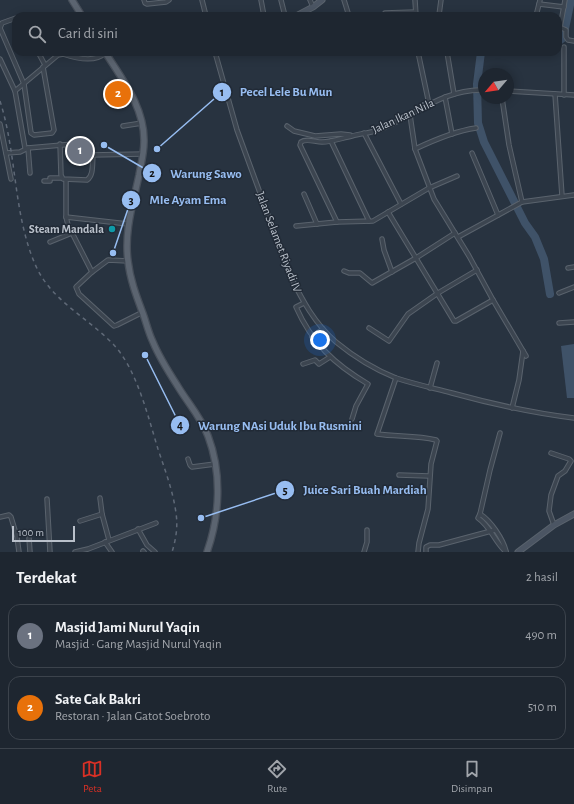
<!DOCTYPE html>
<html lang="id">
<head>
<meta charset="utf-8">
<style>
  :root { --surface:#1e2630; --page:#2b323c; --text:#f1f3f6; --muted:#a1a5ab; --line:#3c434c; --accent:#d93025 }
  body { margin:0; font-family:"Alegreya Sans",sans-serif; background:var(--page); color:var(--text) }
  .compass { position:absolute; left:478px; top:68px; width:36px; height:36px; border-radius:50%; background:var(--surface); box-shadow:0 2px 10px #0003; rotate:241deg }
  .scale { position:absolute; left:12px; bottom:10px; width:63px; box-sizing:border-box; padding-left:4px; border:2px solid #b9c0ca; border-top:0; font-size:11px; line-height:14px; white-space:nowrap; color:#b9c0ca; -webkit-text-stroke:3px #212a36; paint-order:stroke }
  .you { position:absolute; left:320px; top:340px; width:14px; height:14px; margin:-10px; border:3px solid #fff; border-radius:50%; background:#1a73e8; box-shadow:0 0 0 6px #1a73e833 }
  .badge { display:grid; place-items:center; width:26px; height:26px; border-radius:50%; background:var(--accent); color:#fff; font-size:13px; font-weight:700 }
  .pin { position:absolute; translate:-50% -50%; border:2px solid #fff; box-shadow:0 1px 4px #0006 }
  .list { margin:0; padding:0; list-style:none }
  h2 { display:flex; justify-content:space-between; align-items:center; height:52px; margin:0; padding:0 16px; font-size:17px }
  h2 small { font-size:13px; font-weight:400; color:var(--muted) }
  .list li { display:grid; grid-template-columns:26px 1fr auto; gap:12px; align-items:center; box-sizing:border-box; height:64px; margin:0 8px 8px; padding:0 8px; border:1px solid var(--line); border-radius:12px }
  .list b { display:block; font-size:15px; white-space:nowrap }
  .list p { margin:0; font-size:13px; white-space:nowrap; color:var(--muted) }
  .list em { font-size:13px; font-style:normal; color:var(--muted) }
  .icon { flex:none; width:22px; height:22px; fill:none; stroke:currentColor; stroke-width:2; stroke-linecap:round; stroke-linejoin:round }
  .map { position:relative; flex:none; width:574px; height:552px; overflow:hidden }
  .search { position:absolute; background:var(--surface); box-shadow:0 2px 10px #0003; left:12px; right:12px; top:12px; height:44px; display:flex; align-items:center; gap:10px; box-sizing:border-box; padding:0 14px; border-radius:12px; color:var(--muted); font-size:15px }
  .sheet { height:196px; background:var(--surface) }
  nav { display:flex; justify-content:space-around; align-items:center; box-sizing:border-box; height:56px; border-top:1px solid var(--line); background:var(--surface); font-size:11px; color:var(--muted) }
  nav a { display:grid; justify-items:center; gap:2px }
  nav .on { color:var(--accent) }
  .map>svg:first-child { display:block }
  .water { fill:#3f5268 }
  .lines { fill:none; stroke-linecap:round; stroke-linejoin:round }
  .river { stroke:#3f5268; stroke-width:8 }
  .minor-casing { stroke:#5a636d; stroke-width:5.5 }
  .secondary-casing { stroke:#5a636d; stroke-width:7 }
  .primary-casing { stroke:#464e59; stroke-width:8 }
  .minor { stroke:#3c4550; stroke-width:3.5 }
  .secondary { stroke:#4b5563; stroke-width:5 }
  .primary { stroke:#5b6470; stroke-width:5.5 }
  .rail { stroke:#5f6977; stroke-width:1.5; stroke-dasharray:4 4; stroke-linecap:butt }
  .culture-dot { fill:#0f9aa8; stroke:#212a36; stroke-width:1.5 }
  .labels { text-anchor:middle; stroke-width:3; stroke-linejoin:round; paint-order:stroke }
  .street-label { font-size:12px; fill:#b9c0ca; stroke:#212a36 }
  .poi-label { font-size:12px; font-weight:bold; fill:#b9c0ca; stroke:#212a36; text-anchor:end }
  .leader { fill:none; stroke:#97bdf1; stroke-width:1.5 }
  .callout-dot { fill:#97bdf1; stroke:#212a36; stroke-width:1.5 }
  .mark-label { font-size:12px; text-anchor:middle; font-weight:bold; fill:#111 }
  .callout-label { font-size:13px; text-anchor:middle; font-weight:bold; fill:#97bdf1; stroke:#212a36; stroke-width:3; stroke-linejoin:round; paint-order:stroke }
</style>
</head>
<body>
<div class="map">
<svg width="574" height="552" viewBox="0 0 574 552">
  <rect width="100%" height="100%" fill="#283340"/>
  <!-- water -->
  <path class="water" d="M574 344V398H567L561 346Z"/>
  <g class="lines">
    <!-- river -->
    <g class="river">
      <path d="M558 42 563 38 571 0"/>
      <path d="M481 52 477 84 478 123 484 142 525 223 535 237 544 259 550 294"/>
    </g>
    <defs>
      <g id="minor">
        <path d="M144 0 145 3 147 4 166 2 169 0"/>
        <path d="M202 0 206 16"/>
        <path d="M261 0 264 16"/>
        <path d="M281 0 285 16"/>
        <path d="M310 0 313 7"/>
        <path d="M344 0 349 16"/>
        <path d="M415 0 416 16"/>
        <path d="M539 4 564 7"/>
        <path d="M385 13 415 12"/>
        <path d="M439 15 441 0"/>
        <path d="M536 16 540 0"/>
        <path d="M16 18 2 23 0 28 24 84 31 133 34 135 52 133 54 130 43 67"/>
        <path d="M559 27 566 30V37L568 40 574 41"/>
        <path d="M560 28 565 0"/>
        <path d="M38 52 45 65"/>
        <path d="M215 52 237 130 290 275C302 300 315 324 336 342 353 356 376 370 396 378 414 384 433 388 452 393 492 404 533 413 574 418"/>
        <path d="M418 52 429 104"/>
        <path d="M447 52 454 94"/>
        <path d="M0 59 15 91 25 148"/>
        <path d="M15 91 58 55 63 54C75 58 95 63 105 53"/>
        <path d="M508 91 574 95"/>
        <path d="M555 94 562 196"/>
        <path d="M564 95V47"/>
        <path d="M445 97 452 134"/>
        <path d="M502 98 509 145 522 202"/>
        <path d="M410 115 415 149 434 199 469 256 493 300 526 356"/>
        <path d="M0 124 11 179"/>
        <path d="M123 126 142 123"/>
        <path d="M287 126 294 131 315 136 341 134 350 135"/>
        <path d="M364 133 401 204"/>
        <path d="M331 141 369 221"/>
        <path d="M60 144 61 175 63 179 87 180C94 175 92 164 93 155"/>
        <path d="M28 148 30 173"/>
        <path d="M415 149C434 140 455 131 476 128"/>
        <path d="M6 153 20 152 28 148 85 143 88 144 89 153 91 155 143 154"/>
        <path d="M472 153 498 215"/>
        <path d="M66 180V217L68 225 92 272"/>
        <path d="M44 181H50V178H61"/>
        <path d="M304 194 317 224"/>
        <path d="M388 212 454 321H456L493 300"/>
        <path d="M66 217 128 224"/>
        <path d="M337 222 300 145 301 142C306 138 315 142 322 142 332 142 342 138 352 136 359 134 368 133 376 131 412 118 443 88 484 90"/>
        <path d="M296 226 337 222 373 221 429 188 457 176"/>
        <path d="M458 237 522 202 574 195"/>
        <path d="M382 239 384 250 392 272"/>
        <path d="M50 242 72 233"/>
        <path d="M128 261 108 260 92 272 76 287 79 294 114 326 117 325 143 312"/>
        <path d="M568 268 574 267"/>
        <path d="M344 271 349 273H360L372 283 416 258 455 233"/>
        <path d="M559 293 574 287"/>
        <path d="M304 303 296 307C312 343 334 364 368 384L356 406 352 419"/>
        <path d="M559 323 574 322"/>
        <path d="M369 328 389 341 408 314 438 293 477 270"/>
        <path d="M312 337 323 329"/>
        <path d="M303 364 315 360 319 364 330 357"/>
        <path d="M396 378 377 434C397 437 416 435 436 440L437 441 431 464 428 509 419 543 418 552"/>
        <path d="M430 388 437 363"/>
        <path d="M512 408 519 380 523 351"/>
        <path d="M500 433 490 470 480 514 478 518C491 527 494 541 506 552"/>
        <path d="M551 453 569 459 571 461 565 471 558 476 551 495 549 511 554 525"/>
        <path d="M188 459 190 465 192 467 215 464"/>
        <path d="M399 475 429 476"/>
        <path d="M100 498 102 514"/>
        <path d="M47 499 50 552"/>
        <path d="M480 514C491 521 503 539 506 551"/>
        <path d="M0 517 9 515 11 517 17 537 19 552"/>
        <path d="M80 521 102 514 109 540"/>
        <path d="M138 529 147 545 155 552"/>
        <path d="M29 538 30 552"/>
        <path d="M105 542 112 552"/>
        <path d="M143 551 144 552"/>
        <path d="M75 552 88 549 156 523"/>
        <path d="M364 552 367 542V530"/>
        <path d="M426 552V547L430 545H439L495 530"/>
      </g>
      <g id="secondary">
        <path d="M296 16 313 7 322 0"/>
        <path d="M518 552 554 525 574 514"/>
      </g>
      <g id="primary">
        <path d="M72 0 82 16"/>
        <path d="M105 52C122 79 145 108 144 142 144 153 141 164 139 175 133 204 124 232 128 261 130 279 136 295 142 311 146 321 148 332 153 342 159 357 168 371 177 385 187 402 201 417 208 436 222 473 220 515 207 552"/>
      </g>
    </defs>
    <!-- minor casing -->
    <use href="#minor" class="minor-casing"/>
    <!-- secondary casing -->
    <use href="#secondary" class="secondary-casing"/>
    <!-- primary casing -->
    <use href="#primary" class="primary-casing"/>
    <!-- minor -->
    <use href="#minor" class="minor"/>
    <!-- secondary -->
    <use href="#secondary" class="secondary"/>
    <!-- primary -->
    <use href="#primary" class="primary"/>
    <!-- rail -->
    <path class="rail" d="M0 101C17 154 13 213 35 264 50 300 87 317 113 344 137 369 148 417 158 449 165 470 173 491 176 513 178 527 176 539 172 552"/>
  </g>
  <!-- markers -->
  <circle class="culture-dot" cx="112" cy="229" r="4"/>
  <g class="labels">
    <!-- street labels -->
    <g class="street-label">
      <text transform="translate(403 116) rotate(-25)" y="4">Jalan Ikan Nila</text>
      <text transform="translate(279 242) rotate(69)" y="4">Jalan Selamet Riyadi IV</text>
    </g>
    <!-- poi labels -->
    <g class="poi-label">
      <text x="104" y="233">Steam Mandala</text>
    </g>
  </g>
  <!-- callouts -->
  <path class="leader" d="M157 149L222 92M104 145L152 173M113 253L131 200M145 355L180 425M201 518L285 490"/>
  <g class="callout-dot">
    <circle cx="157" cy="149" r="4"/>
    <circle cx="104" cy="145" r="4"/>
    <circle cx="113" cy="253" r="4"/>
    <circle cx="145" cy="355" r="4"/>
    <circle cx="201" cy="518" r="4"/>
    <circle cx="222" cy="92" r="10"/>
    <circle cx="152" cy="173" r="10"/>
    <circle cx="131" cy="200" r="10"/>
    <circle cx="180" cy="425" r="10"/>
    <circle cx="285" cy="490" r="10"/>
  </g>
  <g class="mark-label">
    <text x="222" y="96">1</text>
    <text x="152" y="177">2</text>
    <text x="131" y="204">3</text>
    <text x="180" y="429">4</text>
    <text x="285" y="494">5</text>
  </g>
  <g class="callout-label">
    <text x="286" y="96">Pecel Lele Bu Mun</text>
    <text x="206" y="178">Warung Sawo</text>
    <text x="188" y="204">MIe Ayam Ema</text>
    <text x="280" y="430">Warung NAsi Uduk Ibu Rusmini</text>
    <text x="365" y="494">Juice Sari Buah Mardiah</text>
  </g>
</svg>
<svg class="compass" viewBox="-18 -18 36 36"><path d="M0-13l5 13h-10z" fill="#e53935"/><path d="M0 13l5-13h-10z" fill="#a1a5ab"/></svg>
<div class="scale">100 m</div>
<div class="you"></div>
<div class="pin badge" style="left:80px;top:151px;background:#6b7280">1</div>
<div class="pin badge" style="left:118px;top:94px;background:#e8710a">2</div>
<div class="search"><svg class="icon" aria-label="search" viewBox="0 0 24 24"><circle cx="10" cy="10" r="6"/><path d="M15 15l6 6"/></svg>Cari di sini</div>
</div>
<section class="sheet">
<h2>Terdekat<small>2 hasil</small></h2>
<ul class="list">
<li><span class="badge" style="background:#6b7280">1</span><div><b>Masjid Jami Nurul Yaqin</b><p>Masjid · Gang Masjid Nurul Yaqin</p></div><em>490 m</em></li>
<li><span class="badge" style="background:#e8710a">2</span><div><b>Sate Cak Bakri</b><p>Restoran · Jalan Gatot Soebroto</p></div><em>510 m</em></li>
</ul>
</section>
<nav>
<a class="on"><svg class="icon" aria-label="map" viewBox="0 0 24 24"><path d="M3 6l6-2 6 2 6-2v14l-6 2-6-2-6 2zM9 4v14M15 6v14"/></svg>Peta</a>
<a><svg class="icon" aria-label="directions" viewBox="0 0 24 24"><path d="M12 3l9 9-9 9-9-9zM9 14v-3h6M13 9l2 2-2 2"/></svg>Rute</a>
<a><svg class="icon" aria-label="saved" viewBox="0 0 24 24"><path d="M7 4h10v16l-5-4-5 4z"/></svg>Disimpan</a>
</nav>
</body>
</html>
